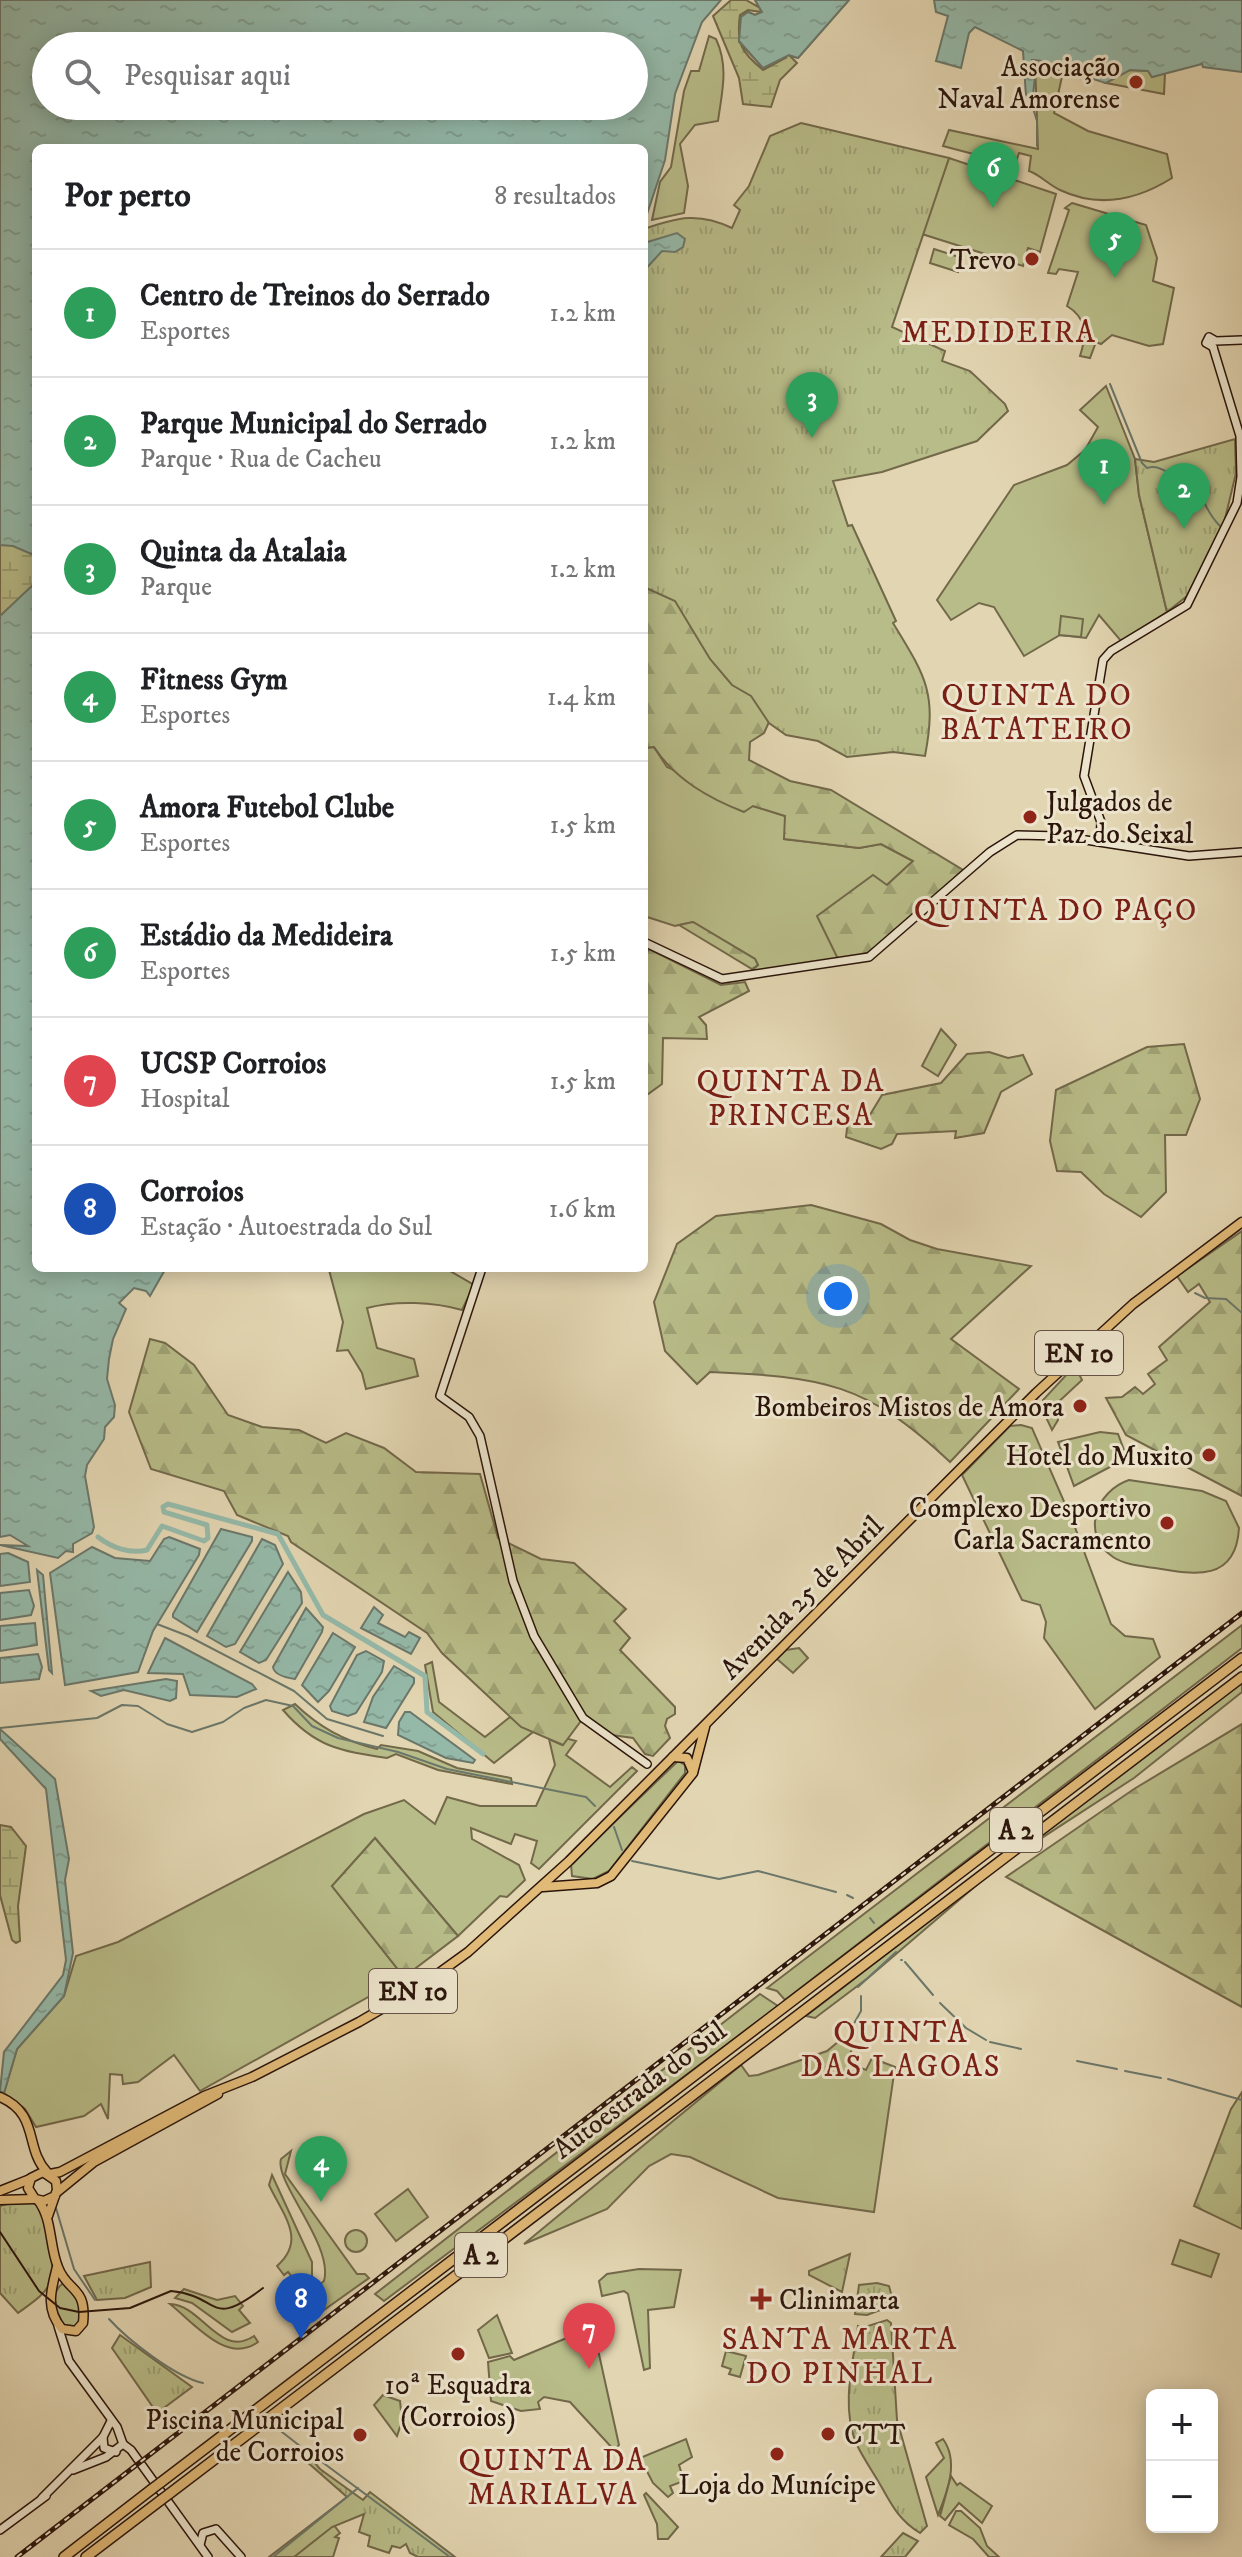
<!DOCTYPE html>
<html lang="pt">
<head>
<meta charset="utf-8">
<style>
  :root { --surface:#fff; --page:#f6f6f6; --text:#202124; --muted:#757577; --line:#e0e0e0; --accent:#8f2418 }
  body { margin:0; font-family:"IM FELL DW Pica",serif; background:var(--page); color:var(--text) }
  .controls { position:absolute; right:24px; bottom:24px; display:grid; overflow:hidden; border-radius:12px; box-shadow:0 4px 20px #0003 }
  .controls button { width:72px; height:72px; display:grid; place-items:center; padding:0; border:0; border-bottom:2px solid var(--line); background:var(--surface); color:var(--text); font:40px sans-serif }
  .you { position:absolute; left:838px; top:1296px; width:28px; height:28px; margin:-20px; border:6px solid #fff; border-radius:50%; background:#1a73e8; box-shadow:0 0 0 12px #1a73e833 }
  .badge { display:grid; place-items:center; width:52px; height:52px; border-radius:50%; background:var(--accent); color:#fff; font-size:26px; font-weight:700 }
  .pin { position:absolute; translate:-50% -66px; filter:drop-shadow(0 2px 4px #0008) }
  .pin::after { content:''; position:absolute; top:42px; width:28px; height:24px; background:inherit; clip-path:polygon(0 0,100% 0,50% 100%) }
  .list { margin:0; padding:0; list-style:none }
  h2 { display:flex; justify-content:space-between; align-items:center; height:104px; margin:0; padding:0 32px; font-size:34px }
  h2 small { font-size:26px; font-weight:400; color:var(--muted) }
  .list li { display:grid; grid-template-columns:52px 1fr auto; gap:24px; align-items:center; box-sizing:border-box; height:128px; padding:0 32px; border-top:2px solid var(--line) }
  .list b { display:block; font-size:30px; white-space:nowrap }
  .list p { margin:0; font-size:26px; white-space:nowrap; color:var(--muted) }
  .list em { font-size:26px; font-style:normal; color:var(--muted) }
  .icon { flex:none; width:44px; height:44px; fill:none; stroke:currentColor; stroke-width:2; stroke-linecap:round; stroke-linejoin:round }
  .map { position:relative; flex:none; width:1242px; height:2557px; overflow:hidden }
  .search { position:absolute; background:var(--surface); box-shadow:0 4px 20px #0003; left:32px; top:32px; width:616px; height:88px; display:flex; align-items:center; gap:20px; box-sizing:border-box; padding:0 28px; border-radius:44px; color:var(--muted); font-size:30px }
  .panel { position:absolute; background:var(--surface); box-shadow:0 4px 20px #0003; left:32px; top:144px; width:616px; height:1128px; border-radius:12px }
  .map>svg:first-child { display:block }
  .green { fill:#b8bc88; stroke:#72684a; stroke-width:2 }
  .forest { fill:url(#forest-firs); stroke:#72684a; stroke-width:2 }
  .wetland { fill:url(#wetland-marsh); stroke:#72684a; stroke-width:2 }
  .park { fill:url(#park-tufts); stroke:#72684a; stroke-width:2 }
  .water { fill:url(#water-ripples); stroke:#6b776a; stroke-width:2; fill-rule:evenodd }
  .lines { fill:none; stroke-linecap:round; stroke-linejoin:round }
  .stream { stroke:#6b776a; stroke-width:2 }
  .canal { stroke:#95b9a9; stroke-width:5 }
  .secondary-casing { stroke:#2b150b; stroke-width:10 }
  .primary-casing { stroke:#2b150b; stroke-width:11 }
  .highway-casing { stroke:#2b150b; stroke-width:12 }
  .secondary { stroke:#ece4cc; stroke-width:7 }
  .primary { stroke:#e1ba78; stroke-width:8 }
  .highway { stroke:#e1ba78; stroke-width:9 }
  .tram { stroke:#2b150b; stroke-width:2 }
  .rail-casing { stroke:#2b150b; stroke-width:5 }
  .rail { stroke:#ece4cc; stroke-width:2; stroke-dasharray:6; stroke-linecap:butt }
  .highway-bridge-casing { stroke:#2b150b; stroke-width:12; stroke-linecap:butt }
  .highway-bridge { stroke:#e1ba78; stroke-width:9 }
  .poi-dot { fill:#8f2418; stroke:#ece4cc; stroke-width:3 }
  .labels { text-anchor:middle; stroke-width:6; stroke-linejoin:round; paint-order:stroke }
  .shield { fill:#ece4cc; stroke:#655345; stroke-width:2 }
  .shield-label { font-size:26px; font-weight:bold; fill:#2b150b }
  .poi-label { font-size:28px; fill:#2b150b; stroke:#ece4cc; text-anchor:end }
  .street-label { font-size:28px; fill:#2b150b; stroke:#ece4cc }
  .neighbourhood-label { font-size:30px; letter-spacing:2px; fill:#7a1f14; stroke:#ece4cc }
</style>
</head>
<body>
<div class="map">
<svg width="1242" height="2557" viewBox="0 0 1242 2557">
  <defs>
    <pattern id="forest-firs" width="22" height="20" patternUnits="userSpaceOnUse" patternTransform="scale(2)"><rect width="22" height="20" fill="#b8bc88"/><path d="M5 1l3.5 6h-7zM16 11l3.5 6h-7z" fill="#9ea174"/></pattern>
    <pattern id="wetland-marsh" width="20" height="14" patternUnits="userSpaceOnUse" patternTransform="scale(2)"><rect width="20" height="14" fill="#b8bc88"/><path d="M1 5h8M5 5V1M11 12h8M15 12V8" fill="none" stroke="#9ea174"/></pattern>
    <pattern id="park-tufts" width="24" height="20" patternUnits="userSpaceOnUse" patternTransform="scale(2)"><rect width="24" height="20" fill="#b8bc88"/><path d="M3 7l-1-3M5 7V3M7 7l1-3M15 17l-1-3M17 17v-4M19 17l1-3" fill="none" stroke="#9ea174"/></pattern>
    <pattern id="water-ripples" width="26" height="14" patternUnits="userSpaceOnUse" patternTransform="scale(2)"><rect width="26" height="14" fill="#95b9a9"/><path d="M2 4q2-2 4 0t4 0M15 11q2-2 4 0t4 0" fill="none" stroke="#819e90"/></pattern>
  </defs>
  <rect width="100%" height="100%" fill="#e2d5b1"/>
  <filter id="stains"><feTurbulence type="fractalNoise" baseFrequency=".0025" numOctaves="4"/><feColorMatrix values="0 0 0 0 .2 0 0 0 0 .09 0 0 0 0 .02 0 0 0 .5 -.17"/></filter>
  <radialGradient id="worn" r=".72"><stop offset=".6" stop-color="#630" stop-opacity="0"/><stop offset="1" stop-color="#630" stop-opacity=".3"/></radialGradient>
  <!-- green -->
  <g class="green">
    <path d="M709 36 716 39C729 67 722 92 718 121L695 125 680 144 688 186 684 213 652 220 660 182 671 167 684 91 691 71H699Z"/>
    <path d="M1035 62 1063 72 1054 113 1088 131 1167 154 1172 178C1137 200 1098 208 1060 190 1049 185 1039 174 1029 171L1031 156 1019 153 1015 165 943 146 949 130 1038 149Z"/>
    <path d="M1129 70 1148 71 1152 77 1165 73 1164 94 1106 83Z"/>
    <path d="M949 158 1056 194 1040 252 1028 248 1023 266 922 234Z"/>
    <path d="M1072 203 1146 225 1157 258 1153 281 1174 288 1163 344 1149 346 1112 335 1101 344 1096 342 1090 358 1080 356C1087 335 1087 318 1067 306L1078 272 1059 269 1056 274 1048 273 1069 210 1065 208Z"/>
    <path d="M934 249 962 258 958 272 930 263Z"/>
    <path d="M1106 386 1135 459 1139 495 1167 612 1121 641 1099 615 1086 638 1060 635 1024 656 994 607 979 603 951 620 937 600 1014 485 1067 465 1085 450 1098 427 1080 410Z"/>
    <path d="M654 747 667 767 753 806 785 816V839L859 848 881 844 913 861 887 885 839 961 749 973 758 965 755 959 693 922 675 926 644 916V748Z"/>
    <path d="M941 1029 956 1045 938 1076 922 1066Z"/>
    <path d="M324 1268H445L474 1285 462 1310C434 1302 396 1300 367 1308L377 1348 414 1359 418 1376 366 1389 362 1373 348 1350 337 1351 343 1322 329 1270Z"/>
    <path d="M1069 1372H1078L1082 1380 1054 1406 1058 1420 1052 1430 1044 1413 1043 1400Z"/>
    <path d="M1021 1425 1032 1428 1073 1522 1111 1624 1125 1636 1153 1639 1160 1657 1095 1709 1044 1638 1046 1622 1040 1605 1022 1600 962 1475 1010 1426Z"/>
    <path d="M1100 1432 1118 1434 1127 1458 1074 1486 1058 1442Z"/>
    <path d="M1129 1480 1202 1491 1226 1501 1239 1528C1236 1582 1195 1575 1155 1568 1141 1566 1125 1565 1113 1557 1080 1534 1096 1491 1129 1480Z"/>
    <path d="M1242 1625V1648L785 2000 777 1991 767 1988Z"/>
    <path d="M432 1662 439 1702 485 1737 510 1717 533 1732 494 1763 433 1712 425 1665Z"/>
    <path d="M1242 1683V1692L1134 1778 1014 1856Z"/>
    <path d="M295 1704C319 1727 344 1741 377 1749L381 1745 418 1751 457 1768 511 1778 512 1784 438 1770 396 1754 387 1758C340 1751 315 1747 283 1710Z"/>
    <path d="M565 1738 576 1741 566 1755 610 1787 632 1767 637 1771 539 1869 531 1863 537 1841 515 1834 511 1844 471 1828 472 1839 519 1865 525 1880 507 1897 500 1896 458 1936 375 1838 332 1886 404 1977 200 2091 174 2055 138 2082 123 2084 122 2075 110 2074 108 2119 101 2104 84 2116 36 2127 25 2109 4 2093 17 2049 64 1996 76 1956 118 1942 364 1814 404 1800 435 1824 447 1797 480 1806H536L555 1765 549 1739 562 1745Z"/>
    <path d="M678 1761 685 1765V1773L609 1871 593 1879 572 1876 571 1864Z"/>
    <path d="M979 1883 868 1978 815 2018 806 2016Z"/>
    <path d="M760 1994 778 2006 384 2301 375 2294Z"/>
    <path d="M838 2042 852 2049 847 2062 866 2070 872 2058 895 2067 874 2212 778 2198 690 2157 671 2154 649 2166 607 2209 524 2244 741 2065 749 2076 758 2075 827 2051Z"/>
    <path d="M291 2151 285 2174 357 2274H365L369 2278 310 2320 306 2316 320 2305 310 2292 324 2281C334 2245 274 2182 281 2159Z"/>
    <path d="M272 2175 312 2262V2276L299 2286 288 2272 284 2275 277 2266C307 2240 283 2215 269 2185Z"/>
    <path d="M408 2189 428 2217 396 2241 375 2214Z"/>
    <circle cx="356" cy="2241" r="11"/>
    <path d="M1180 2240 1219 2254 1211 2277 1172 2264Z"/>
    <path d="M639 2269 681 2270 674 2307 648 2310 650 2368 644 2370 628 2294 624 2291 602 2296 599 2281 607 2274Z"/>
    <path d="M62 2284 71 2287 80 2307V2322L75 2327 65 2326C55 2312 47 2297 62 2284Z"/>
    <path d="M184 2289 217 2300 235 2296 243 2306 239 2310 250 2323 232 2332 192 2303 175 2298Z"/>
    <path d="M170 2304C202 2305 220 2359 254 2336L258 2342C227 2365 194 2323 170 2304Z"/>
    <path d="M497 2315 512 2353 489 2358 478 2330Z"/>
    <path d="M593 2327 619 2445 614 2450 570 2402 544 2397 538 2402 540 2409 521 2411 491 2401 488 2362 510 2356 514 2360Z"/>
    <path d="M726 2351 746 2356 740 2377 729 2374 731 2369 722 2366Z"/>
    <path d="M686 2439 692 2457 679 2465 684 2481 670 2486 673 2493 668 2497 653 2483 640 2458Z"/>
    <path d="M943 2439C959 2461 948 2491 938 2515L926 2477 944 2458 936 2443Z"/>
    <path d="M951 2476 957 2485 960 2483 992 2506 982 2523 959 2503 945 2520 940 2516Z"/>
    <path d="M646 2493 678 2527 668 2539H658L657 2524 644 2495Z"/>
    <path d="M956 2511H961L980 2528 987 2546 999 2557H989L973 2539 949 2525Z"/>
    <path d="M333 2524 340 2533 335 2537 339 2538 333 2557H290Z"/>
  </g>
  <!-- forest -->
  <g class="forest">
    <path d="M644 534 774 711 764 733 750 742 749 760 790 781 831 790 963 870 874 951 839 961 817 916 873 875 887 885 913 861 881 844 859 848 784 839 785 816 753 806 744 812C708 798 675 779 654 747L644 748Z"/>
    <path d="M693 922 755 959 758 965 752 969 679 925Z"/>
    <path d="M649 949 721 985 745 982 749 991 699 1017 706 1025 707 1039 663 1038 662 1084 644 1097V958Z"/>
    <path d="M1184 1044 1200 1099 1186 1135H1165L1166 1192 1141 1217 1104 1194 1081 1172 1057 1171 1050 1141 1056 1090 1147 1047Z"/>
    <path d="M989 1052 1008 1058 1023 1055 1032 1074 1001 1092 984 1133 955 1138 956 1131 897 1134 892 1144 881 1149 846 1137 848 1120 865 1123 882 1095 941 1083 967 1054Z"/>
    <path d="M811 1205 881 1224 910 1240 937 1249 1031 1266 951 1339 1019 1389 950 1462C865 1382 823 1377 710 1372L697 1384 665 1351 654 1302 677 1244 716 1216Z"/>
    <path d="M1242 1231V1496L1126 1435 1106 1398 1122 1397 1135 1387 1143 1394 1155 1384 1148 1374 1167 1360 1159 1347 1210 1302 1199 1284 1188 1292 1177 1276Z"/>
    <path d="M150 1339 165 1343 194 1365 228 1415 262 1427 299 1430 326 1443 346 1433 384 1448 416 1472 480 1474 498 1538 541 1559 574 1563 626 1609 614 1621 630 1638 620 1650 675 1707V1714L667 1719 665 1726 670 1738 653 1756 645 1754 633 1738 612 1735 581 1721 563 1745 521 1727 442 1653 427 1633 291 1542 288 1536 237 1515 224 1491 151 1469 129 1412Z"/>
    <path d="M1242 1724V2007L1006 1877 1134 1789Z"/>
    <path d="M375 1838 458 1936 404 1977 332 1886Z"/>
    <path d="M1242 2092V2229L1194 2206 1231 2109Z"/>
    <path d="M383 2395 400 2401 402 2421 397 2436 374 2405Z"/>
  </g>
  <!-- wetland -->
  <g class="wetland">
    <path d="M731 0H746L760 8 761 12 748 10 740 15C736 43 741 52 763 70L787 57 763 68 739 42 741 17 748 12 755 15 762 12 755 0H849L798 58 790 56 797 63 780 80 771 107 743 104 739 78 713 16Z"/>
    <path d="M0 492 36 504V603L0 701Z"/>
    <path d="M0 1825 11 1827 26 1846 18 1906 20 1941 16 1943 12 1940 0 1895Z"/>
  </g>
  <!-- park -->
  <g class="park">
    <path d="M801 123 949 158 892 327 945 351 942 361 970 371 1005 404 1008 411 977 441 882 472 833 481 848 526 852 525 896 621 893 623C926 677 937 693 925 756L893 752 847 757 818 741 786 735 769 723 751 696 732 685 710 659 675 601 644 587V229C678 217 699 212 732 228L740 210 734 205 749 186 770 136Z"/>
    <path d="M1235 439 1236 473 1224 523 1187 596 1167 612 1139 495 1135 459 1154 462Z"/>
    <path d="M1061 616 1083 619 1081 637 1059 635Z"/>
    <path d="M799 1648 808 1658 793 1673 777 1659 786 1650Z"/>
    <path d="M19 2201H32C47 2209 57 2268 50 2283 44 2296 30 2304 18 2313L0 2293V2206Z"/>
    <path d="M850 2254 842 2292 809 2275V2271Z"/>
    <path d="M150 2262 151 2287 125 2298 97 2300 84 2276Z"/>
    <path d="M877 2283 889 2286 894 2305 867 2315 855 2314 859 2285Z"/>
    <path d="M887 2320 891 2323 897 2420 927 2526 920 2533C900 2521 892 2506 881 2486 873 2472 863 2458 856 2443 841 2406 853 2363 858 2326L865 2327Z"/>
    <path d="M120 2335 192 2387 157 2413 112 2348Z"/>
    <path d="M309 2456 320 2469 363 2500 370 2492 455 2557H418L410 2553 406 2544 400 2548 392 2546 389 2553 368 2546 370 2536 359 2532 364 2514 332 2527 294 2557H269L347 2497 306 2461Z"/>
    <path d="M903 2533 918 2541 905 2557H881Z"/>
  </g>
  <!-- water -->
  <g class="water">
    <path d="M0 0H721L702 22 675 94 665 160 644 223V148H36V556L13 546 0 545ZM46 46H634V106H46Z"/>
    <path d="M755 0H849L798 58 789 55 763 68 739 41 741 17 748 12 755 15 762 12Z"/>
    <path d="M934 0H1242V72L1203 67 1202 64 1152 77 1148 71 1130 70 1106 83C1090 79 1043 58 1032 60L1035 76 1032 105 1026 96 1023 51 975 27 969 33 961 68 936 61 948 16 936 12Z"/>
    <path d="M677 233 685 239 683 247 675 252 662 251 644 271V243Z"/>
    <path d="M36 582V1268H166L150 1296 146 1291 134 1288 119 1303 126 1309 113 1339 109 1359 107 1379 115 1405 114 1417 105 1427 104 1439 87 1465 85 1476 94 1527 92 1533 73 1544V1552L66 1551 58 1558 0 1545 28 1546 10 1535 0 1537V616Z"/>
    <path d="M221 1529 252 1537V1541L197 1632 173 1617V1614Z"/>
    <path d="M169 1537 200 1549 199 1555 153 1631 138 1672 65 1685 50 1573 92 1547 115 1558 150 1561 164 1539Z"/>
    <path d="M262 1539 275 1545 283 1564 235 1644 226 1647 207 1636Z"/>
    <path d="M8 1553 28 1562 30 1582 0 1586V1554Z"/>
    <path d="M37 1570 43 1575 52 1673 49 1670Z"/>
    <path d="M288 1572 301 1592 302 1603 266 1660 259 1663 240 1652Z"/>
    <path d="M29 1590 34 1606 31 1615 0 1620V1593Z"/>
    <path d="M374 1607 383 1615 378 1623 405 1637 409 1632 420 1638 411 1654 361 1628Z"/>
    <path d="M306 1608 323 1627 322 1632 295 1679C288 1678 274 1675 273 1667Z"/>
    <path d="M35 1623 37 1645 0 1651V1626Z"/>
    <path d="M333 1633 355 1647 329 1691 318 1702 302 1685Z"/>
    <path d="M165 1638 252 1684 256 1689 237 1697 190 1695 183 1674 148 1673Z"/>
    <path d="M366 1651 384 1661 382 1672 356 1713 348 1716 332 1711 330 1706 357 1655Z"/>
    <path d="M38 1654 42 1667 39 1679 0 1683V1658Z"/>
    <path d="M394 1666 414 1678V1683L386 1728 364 1722 373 1697Z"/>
    <path d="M166 1679 177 1681 176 1698 170 1701 124 1690 101 1696 91 1691Z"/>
    <path d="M405 1712H410L475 1760 473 1763 446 1758 398 1735 399 1722Z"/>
    <path d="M0 1729 55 1779 69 1859 65 1880 73 1953 64 1996 17 2049 4 2093 0 2091 4 2052 63 1975 66 1960 46 1789 0 1739Z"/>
  </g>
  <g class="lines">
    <!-- stream -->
    <g class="stream">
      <path d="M1032 105 1037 121V146"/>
      <path d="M1110 384 1142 463 1147 468C1157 465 1160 469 1170 473 1210 489 1197 503 1220 526"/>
      <path d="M1195 1293 1205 1298 1226 1299 1242 1313"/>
      <path d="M157 1624 188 1636 294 1691 327 1719 383 1736"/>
      <path d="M0 1728 97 1718 122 1705 138 1706 167 1724 192 1732 223 1722 244 1708 266 1700 293 1706 312 1726 338 1738 398 1752 447 1769 586 1797 595 1806"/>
      <path d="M614 1827 622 1850"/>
      <path d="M632 1861 719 1879 758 1871 836 1892"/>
      <path d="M847 1895 853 1898"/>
      <path d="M870 1918 874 1923"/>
      <path d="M901 1960H902"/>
      <path d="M905 1962 933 1995"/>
      <path d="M858 1987 896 1952"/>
      <path d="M940 2003 966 2028 986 2040"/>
      <path d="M852 2027 861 2011V1996"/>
      <path d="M990 2042 1021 2049"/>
      <path d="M1077 2061 1117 2069"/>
      <path d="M1125 2071 1161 2078"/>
      <path d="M1168 2079 1242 2100"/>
      <path d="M56 2208 74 2269 95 2300"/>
      <path d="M109 2319C128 2340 175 2377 203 2383"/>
      <path d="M273 2425 300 2446"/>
      <path d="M314 2456 450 2557"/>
      <path d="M273 2557 358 2488"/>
    </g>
    <!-- canal -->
    <path class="canal" d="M98 1537C112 1548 130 1554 147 1550L162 1526 204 1541 208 1538 207 1525 164 1512 163 1507 168 1504 278 1534 323 1615 425 1676 427 1712 483 1754"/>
    <defs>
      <g id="secondary">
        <path d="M1213 347 1206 343 1209 337 1216 341 1242 340"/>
        <path d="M1100 842 1101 822 1084 776 1103 660 1111 651 1187 605 1237 503 1241 477 1240 436 1213 347"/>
        <path d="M644 942 722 979 869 957 990 852 1017 835 1060 836 1189 856 1242 852"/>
        <path d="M482 1268 440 1396 469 1417 480 1436 513 1581 534 1636 583 1718 647 1764"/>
        <path d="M58 2326 69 2361 117 2427 123 2444"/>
        <path d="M103 2437 104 2448 116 2452"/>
        <path d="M123 2444 131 2450 208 2557"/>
        <path d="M73 2470 106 2457 123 2444"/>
        <path d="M42 2498 103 2437 111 2421"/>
        <path d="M0 2530 46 2496"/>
        <path d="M200 2545 203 2533 216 2529 241 2557"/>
      </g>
      <g id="primary">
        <path d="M673 1757 687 1758 693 1772"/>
        <path d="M543 1887 597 1883 611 1876 693 1773 705 1727"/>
        <path d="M0 2097C40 2114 24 2148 47 2172"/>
        <path d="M50 2174 60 2172 204 2096 252 2077 359 2022 421 1986 468 1952 569 1861 1036 1393 1133 1304 1242 1222"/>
        <path d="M0 2191 30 2179"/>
        <path d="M56 2193 94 2162 218 2094"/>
        <path d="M0 2200 34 2199"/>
        <path d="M38 2200C53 2220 49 2246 58 2267 67 2292 87 2286 83 2323L76 2331 62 2329C45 2309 51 2290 57 2267"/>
        <path d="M48 2216 57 2190 56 2181 43 2172 31 2178 28 2188 35 2199 44 2201 55 2196"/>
      </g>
      <g id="highway">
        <path d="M160 2483 1242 1658"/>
        <path d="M169 2494 1242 1677"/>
        <path d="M64 2557 152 2489"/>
        <path d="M86 2557 161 2500"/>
      </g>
    </defs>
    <!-- secondary casing -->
    <use href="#secondary" class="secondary-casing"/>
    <!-- primary casing -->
    <use href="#primary" class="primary-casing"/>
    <!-- highway casing -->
    <use href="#highway" class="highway-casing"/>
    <!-- secondary -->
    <use href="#secondary" class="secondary"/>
    <!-- primary -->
    <use href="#primary" class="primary"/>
    <!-- highway -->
    <use href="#highway" class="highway"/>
    <!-- tram -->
    <path class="tram" d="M0 2232 39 2291 60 2308 79 2312 130 2308 171 2291C222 2296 208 2330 263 2288"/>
    <defs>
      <path id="rail" d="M17 2557 1242 1613"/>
    </defs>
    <!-- rail casing -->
    <use href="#rail" class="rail-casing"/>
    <!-- rail -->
    <use href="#rail" class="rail"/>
    <defs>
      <g id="highway-bridge">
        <path d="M152 2489 160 2483"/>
        <path d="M161 2500 169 2494"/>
      </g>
    </defs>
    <!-- highway-bridge casing -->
    <use href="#highway-bridge" class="highway-bridge-casing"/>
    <!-- highway-bridge -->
    <use href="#highway-bridge" class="highway-bridge"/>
  </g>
  <!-- markers -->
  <g class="poi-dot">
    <circle cx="1136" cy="82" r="8"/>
    <circle cx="1032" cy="259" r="8"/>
    <circle cx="1030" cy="817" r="8"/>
    <circle cx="1080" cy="1406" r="8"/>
    <circle cx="1209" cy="1455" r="8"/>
    <circle cx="1167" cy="1523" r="8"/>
    <path d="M757 2287h8v8h8v8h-8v8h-8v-8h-8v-8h8z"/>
    <circle cx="458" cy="2354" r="8"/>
    <circle cx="828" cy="2434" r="8"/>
    <circle cx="360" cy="2435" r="8"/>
    <circle cx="777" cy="2454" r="8"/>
  </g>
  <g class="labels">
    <!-- shield labels -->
    <g class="shield">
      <rect x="1035" y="1331" width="88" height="44" rx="6"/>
      <rect x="990" y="1808" width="52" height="44" rx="6"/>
      <rect x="369" y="1969" width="88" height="44" rx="6"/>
      <rect x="455" y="2233" width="52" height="44" rx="6"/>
    </g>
    <g class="shield-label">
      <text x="1079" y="1362">EN 10</text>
      <text x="1016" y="1839">A 2</text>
      <text x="413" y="2000">EN 10</text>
      <text x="481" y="2264">A 2</text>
    </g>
    <!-- poi labels -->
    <g class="poi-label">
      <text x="1120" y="76">Associação<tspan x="1120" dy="32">Naval Amorense</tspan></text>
      <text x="1016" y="269">Trevo</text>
      <text x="1046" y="811" text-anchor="start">Julgados de<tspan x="1046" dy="32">Paz do Seixal</tspan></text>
      <text x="1064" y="1416">Bombeiros Mistos de Amora</text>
      <text x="1193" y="1465">Hotel do Muxito</text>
      <text x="1151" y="1517">Complexo Desportivo<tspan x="1151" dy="32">Carla Sacramento</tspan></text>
      <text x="779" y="2309" text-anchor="start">Clinimarta</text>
      <text x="458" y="2394" text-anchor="middle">10ª Esquadra<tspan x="458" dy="32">(Corroios)</tspan></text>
      <text x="344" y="2429">Piscina Municipal<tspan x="344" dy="32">de Corroios</tspan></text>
      <text x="844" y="2444" text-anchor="start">CTT</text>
      <text x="777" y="2494" text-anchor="middle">Loja do Munícipe</text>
    </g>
    <!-- street labels -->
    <g class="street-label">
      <text transform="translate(801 1597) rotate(-45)" y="10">Avenida 25 de Abril</text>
      <text transform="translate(639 2089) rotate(-37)" y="10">Autoestrada do Sul</text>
    </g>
    <!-- neighbourhood labels -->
    <g class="neighbourhood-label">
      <text x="999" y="342">MEDIDEIRA</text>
      <text x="1037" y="705">QUINTA DO<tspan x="1037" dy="34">BATATEIRO</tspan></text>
      <text x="1056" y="920">QUINTA DO PAÇO</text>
      <text x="791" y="1091">QUINTA DA<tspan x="791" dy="34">PRINCESA</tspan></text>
      <text x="901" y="2042">QUINTA<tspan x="901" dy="34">DAS LAGOAS</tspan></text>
      <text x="840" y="2349">SANTA MARTA<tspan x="840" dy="34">DO PINHAL</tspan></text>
      <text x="553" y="2470">QUINTA DA<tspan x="553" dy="34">MARIALVA</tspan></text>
    </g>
  </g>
  <rect width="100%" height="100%" filter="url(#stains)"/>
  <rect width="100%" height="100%" fill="url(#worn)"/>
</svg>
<div class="controls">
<button>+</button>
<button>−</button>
</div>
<div class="you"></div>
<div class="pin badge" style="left:1104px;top:505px;background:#2e9e5b">1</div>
<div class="pin badge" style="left:1184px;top:529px;background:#2e9e5b">2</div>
<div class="pin badge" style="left:812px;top:438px;background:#2e9e5b">3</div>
<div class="pin badge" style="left:321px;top:2202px;background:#2e9e5b">4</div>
<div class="pin badge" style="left:1115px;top:278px;background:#2e9e5b">5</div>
<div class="pin badge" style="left:993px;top:208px;background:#2e9e5b">6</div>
<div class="pin badge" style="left:589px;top:2369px;background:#e0444e">7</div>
<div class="pin badge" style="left:301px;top:2339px;background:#1a4fb4">8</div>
<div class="search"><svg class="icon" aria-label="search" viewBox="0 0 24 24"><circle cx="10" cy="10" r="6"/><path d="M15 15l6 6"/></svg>Pesquisar aqui</div>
<section class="panel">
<h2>Por perto<small>8 resultados</small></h2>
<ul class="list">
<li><span class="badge" style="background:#2e9e5b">1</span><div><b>Centro de Treinos do Serrado</b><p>Esportes</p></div><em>1.2 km</em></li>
<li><span class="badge" style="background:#2e9e5b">2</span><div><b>Parque Municipal do Serrado</b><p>Parque · Rua de Cacheu</p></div><em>1.2 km</em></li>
<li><span class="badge" style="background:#2e9e5b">3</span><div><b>Quinta da Atalaia</b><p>Parque</p></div><em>1.2 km</em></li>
<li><span class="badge" style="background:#2e9e5b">4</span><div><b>Fitness Gym</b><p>Esportes</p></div><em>1.4 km</em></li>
<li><span class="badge" style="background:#2e9e5b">5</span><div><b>Amora Futebol Clube</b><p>Esportes</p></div><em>1.5 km</em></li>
<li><span class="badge" style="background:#2e9e5b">6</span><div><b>Estádio da Medideira</b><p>Esportes</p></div><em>1.5 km</em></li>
<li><span class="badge" style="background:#e0444e">7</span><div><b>UCSP Corroios</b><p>Hospital</p></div><em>1.5 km</em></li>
<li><span class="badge" style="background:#1a4fb4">8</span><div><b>Corroios</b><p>Estação · Autoestrada do Sul</p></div><em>1.6 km</em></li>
</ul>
</section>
</div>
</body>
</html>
